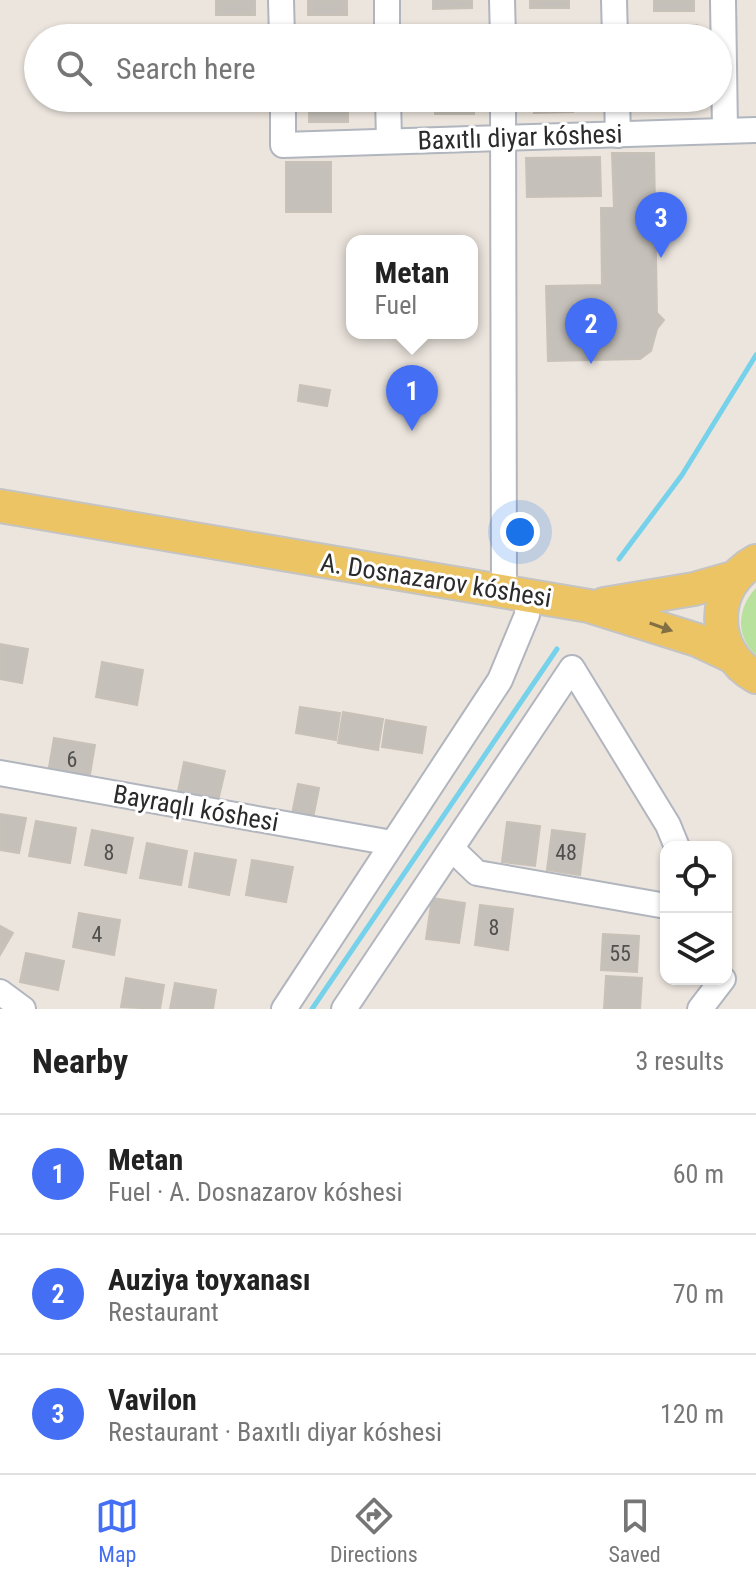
<!DOCTYPE html>
<html lang="en">
<head>
<meta charset="utf-8">
<style>
  :root { --surface:#fff; --page:#f6f6f6; --text:#222; --muted:#767676; --line:#e0e0e0; --accent:#446ef3 }
  body { margin:0; font-family:"Roboto Condensed",sans-serif; background:var(--page); color:var(--text) }
  .controls { position:absolute; right:24px; bottom:24px; display:grid; overflow:hidden; border-radius:16px; box-shadow:0 2px 6px #0004 }
  .controls button { width:72px; height:72px; display:grid; place-items:center; padding:0; border:0; border-bottom:2px solid var(--line); background:var(--surface); color:var(--text); font:40px sans-serif }
  .you { position:absolute; left:520px; top:532px; width:28px; height:28px; margin:-20px; border:6px solid #fff; border-radius:50%; background:#1a73e8; box-shadow:0 0 0 12px #1a73e833 }
  .badge { display:grid; place-items:center; width:52px; height:52px; border-radius:50%; background:var(--accent); color:#fff; font-size:26px; font-weight:700 }
  .pin { position:absolute; translate:-50% -66px; filter:drop-shadow(0 2px 4px #0008) }
  .pin::after { content:''; position:absolute; top:42px; width:28px; height:24px; background:inherit; clip-path:polygon(0 0,100% 0,50% 100%) }
  .popup { position:absolute; left:346px; top:235px; width:132px; height:104px; box-sizing:border-box; display:grid; place-content:center; border-radius:16px; background:var(--surface); filter:drop-shadow(0 2px 6px #0005); font-size:26px; white-space:nowrap; color:var(--muted) }
  .popup b { font-size:30px; color:var(--text) }
  .popup::after { content:''; position:absolute; left:50%; top:100%; margin-left:-16px; border:16px solid transparent; border-top-color:var(--surface) }
  .list { margin:0; padding:0; list-style:none }
  h2 { display:flex; justify-content:space-between; align-items:center; height:104px; margin:0; padding:0 32px; font-size:34px }
  h2 small { font-size:26px; font-weight:400; color:var(--muted) }
  .list li { display:grid; grid-template-columns:52px 1fr auto; gap:24px; align-items:center; box-sizing:border-box; height:120px; padding:0 32px; border-top:2px solid var(--line) }
  .list b { display:block; font-size:30px; white-space:nowrap }
  .list p { margin:0; font-size:26px; white-space:nowrap; color:var(--muted) }
  .list em { font-size:26px; font-style:normal; color:var(--muted) }
  .icon { flex:none; width:44px; height:44px; fill:none; stroke:currentColor; stroke-width:2; stroke-linecap:round; stroke-linejoin:round }
  .map { position:relative; flex:none; width:756px; height:1009px; overflow:hidden }
  .search { position:absolute; background:var(--surface); box-shadow:0 2px 6px #0004; left:24px; right:24px; top:24px; height:88px; display:flex; align-items:center; gap:20px; box-sizing:border-box; padding:0 28px; border-radius:44px; color:var(--muted); font-size:30px }
  .sheet { height:464px; background:var(--surface) }
  nav { display:flex; justify-content:space-around; align-items:center; box-sizing:border-box; height:112px; border-top:2px solid var(--line); background:var(--surface); font-size:22px; color:var(--muted) }
  nav a { display:grid; justify-items:center; gap:4px }
  nav .on { color:var(--accent) }
  .map>svg:first-child { display:block }
  .green { fill:#b7e19c }
  .lines { fill:none; stroke-linecap:round; stroke-linejoin:round }
  .stream { stroke:#75d2ea; stroke-width:5 }
  .building { fill:#c5c0b9; stroke:#c8c1b7; stroke-width:2 }
  .minor-casing { stroke:#b1b5be; stroke-width:28 }
  .major-casing { stroke:#c4c4c4; stroke-width:36 }
  .minor { stroke:#fff; stroke-width:24 }
  .major { stroke:#ecc463; stroke-width:32 }
  .oneway { fill:#827044 }
  .labels { text-anchor:middle; stroke-width:6; stroke-linejoin:round; paint-order:stroke }
  .number-label { font-size:22px; fill:#52504e }
  .street-label { font-size:26px; fill:#2b2b2b; stroke:#fff }
</style>
</head>
<body>
<div class="map">
<svg width="756" height="1009" viewBox="0 0 756 1009">
  <rect width="100%" height="100%" fill="#ece5de"/>
  <!-- green -->
  <path class="green" d="M756 588V655C735 636 737 608 756 588Z"/>
  <g class="lines">
    <!-- stream -->
    <g class="stream">
      <path d="M619 559 682 475 756 355"/>
      <path d="M312 1009 557 649"/>
    </g>
  </g>
  <!-- building -->
  <g class="building">
    <rect x="216" y="0" width="39" height="15"/>
    <rect x="308" y="0" width="39" height="15"/>
    <path d="M433 0H472V8L433 9Z"/>
    <rect x="530" y="0" width="39" height="8"/>
    <rect x="654" y="0" width="40" height="11"/>
    <rect x="531" y="25" width="39" height="13"/>
    <rect x="658" y="25" width="39" height="13"/>
    <rect x="434" y="33" width="40" height="5"/>
    <rect x="309" y="98" width="39" height="24"/>
    <rect x="435" y="98" width="39" height="16"/>
    <path d="M534 98H573V112L534 113Z"/>
    <path d="M659 98H699V109L659 110Z"/>
    <path d="M612 153H654L657 313 664 320 657 329 651 351 640 359 548 361 546 286 602 285 601 208H614Z"/>
    <path d="M600 157 601 196 527 197 526 158Z"/>
    <rect x="286" y="162" width="45" height="50"/>
    <path d="M300 385 330 390 327 406 298 401Z"/>
    <path d="M0 644 28 649 22 683 0 679Z"/>
    <path d="M102 662 143 670 137 705 96 697Z"/>
    <path d="M300 707 340 713 336 740 296 733Z"/>
    <path d="M343 712 383 719 378 750 338 743Z"/>
    <path d="M386 720 426 727 422 753 382 747Z"/>
    <path d="M54 738 95 745 89 780 48 773Z"/>
    <path d="M184 762 225 771 217 805 177 796Z"/>
    <path d="M298 784 319 788 312 823 291 819Z"/>
    <path d="M0 814 26 818 19 853 0 850Z"/>
    <path d="M36 821 76 828 70 863 29 856Z"/>
    <path d="M507 822 540 826 535 866 502 862Z"/>
    <path d="M92 830 133 838 126 873 85 865Z"/>
    <path d="M552 830 585 834 580 875 547 870Z"/>
    <path d="M147 843 187 851 181 885 140 878Z"/>
    <path d="M195 853 236 860 229 895 189 887Z"/>
    <path d="M252 860 293 867 286 902 246 895Z"/>
    <path d="M432 898 465 903 459 943 426 939Z"/>
    <path d="M480 905 513 909 508 950 475 945Z"/>
    <path d="M79 913 120 920 114 955 73 947Z"/>
    <path d="M0 926 13 933 0 955Z"/>
    <path d="M603 934 639 936 637 972 601 970Z"/>
    <path d="M26 953 64 961 58 990 20 982Z"/>
    <path d="M606 976 642 978 640 1009H604Z"/>
    <path d="M126 978 164 985 160 1009 121 1007Z"/>
    <path d="M175 983 216 990 213 1009H170Z"/>
  </g>
  <g class="lines">
    <defs>
      <g id="minor">
        <path d="M281 0 282 38"/>
        <path d="M387 0V38"/>
        <path d="M502 0 503 38"/>
        <path d="M614 0 615 38"/>
        <path d="M723 0 725 130"/>
        <path d="M283 98V145L756 130"/>
        <path d="M388 98 389 140"/>
        <path d="M503 98 504 591"/>
        <path d="M617 98 618 135"/>
        <path d="M0 773 392 843"/>
        <path d="M452 849 477 873 666 906"/>
        <path d="M0 992 23 1009"/>
        <path d="M284 1009 500 680 527 615 528 594"/>
        <path d="M344 1009 572 668 668 825 677 847"/>
        <path d="M700 1009 723 979"/>
      </g>
      <g id="major">
        <path d="M0 506 589 606 697 640 731 656"/>
        <path d="M756 561C709 586 710 652 756 677"/>
        <path d="M604 604 694 589 736 577"/>
      </g>
    </defs>
    <!-- minor casing -->
    <use href="#minor" class="minor-casing"/>
    <!-- major casing -->
    <use href="#major" class="major-casing"/>
    <!-- minor -->
    <use href="#minor" class="minor"/>
    <!-- major -->
    <use href="#major" class="major"/>
  </g>
  <!-- one-way arrows -->
  <defs><path id="oneway-solid" d="M-6-.8H1V-3.2L6.5 0L1 3.2V.8H-6Z" transform="scale(2)"/></defs>
  <use class="oneway" href="#oneway-solid" transform="translate(661 627) rotate(19)"/>
  <g class="labels">
    <!-- number labels -->
    <g class="number-label">
      <text x="72" y="767">6</text>
      <text x="109" y="860">8</text>
      <text x="566" y="860">48</text>
      <text x="494" y="935">8</text>
      <text x="97" y="942">4</text>
      <text x="620" y="961">55</text>
    </g>
    <!-- street labels -->
    <g class="street-label">
      <text transform="translate(520 137) rotate(-2)" y="9">Baxıtlı diyar kóshesi</text>
      <text transform="translate(436 580) rotate(9)" y="9">A. Dosnazarov kóshesi</text>
      <text transform="translate(196 808) rotate(10)" y="9">Bayraqlı kóshesi</text>
    </g>
  </g>
</svg>
<div class="controls">
<button><svg class="icon" aria-label="locate" viewBox="0 0 24 24"><circle cx="12" cy="12" r="6"/><path d="M12 2v4M12 18v4M2 12h4M18 12h4"/></svg></button>
<button><svg class="icon" aria-label="layers" viewBox="0 0 24 24"><path d="M12 4l9 5-9 5-9-5zM3 14l9 5 9-5"/></svg></button>
</div>
<div class="you"></div>
<div class="pin badge" style="left:412px;top:431px">1</div>
<div class="popup"><b>Metan</b>Fuel</div>
<div class="pin badge" style="left:591px;top:364px">2</div>
<div class="pin badge" style="left:661px;top:258px">3</div>
<div class="search"><svg class="icon" aria-label="search" viewBox="0 0 24 24"><circle cx="10" cy="10" r="6"/><path d="M15 15l6 6"/></svg>Search here</div>
</div>
<section class="sheet">
<h2>Nearby<small>3 results</small></h2>
<ul class="list">
<li><span class="badge">1</span><div><b>Metan</b><p>Fuel · A. Dosnazarov kóshesi</p></div><em>60 m</em></li>
<li><span class="badge">2</span><div><b>Auziya toyxanası</b><p>Restaurant</p></div><em>70 m</em></li>
<li><span class="badge">3</span><div><b>Vavilon</b><p>Restaurant · Baxıtlı diyar kóshesi</p></div><em>120 m</em></li>
</ul>
</section>
<nav>
<a class="on"><svg class="icon" aria-label="map" viewBox="0 0 24 24"><path d="M3 6l6-2 6 2 6-2v14l-6 2-6-2-6 2zM9 4v14M15 6v14"/></svg>Map</a>
<a><svg class="icon" aria-label="directions" viewBox="0 0 24 24"><path d="M12 3l9 9-9 9-9-9zM9 14v-3h6M13 9l2 2-2 2"/></svg>Directions</a>
<a><svg class="icon" aria-label="saved" viewBox="0 0 24 24"><path d="M7 4h10v16l-5-4-5 4z"/></svg>Saved</a>
</nav>
</body>
</html>
